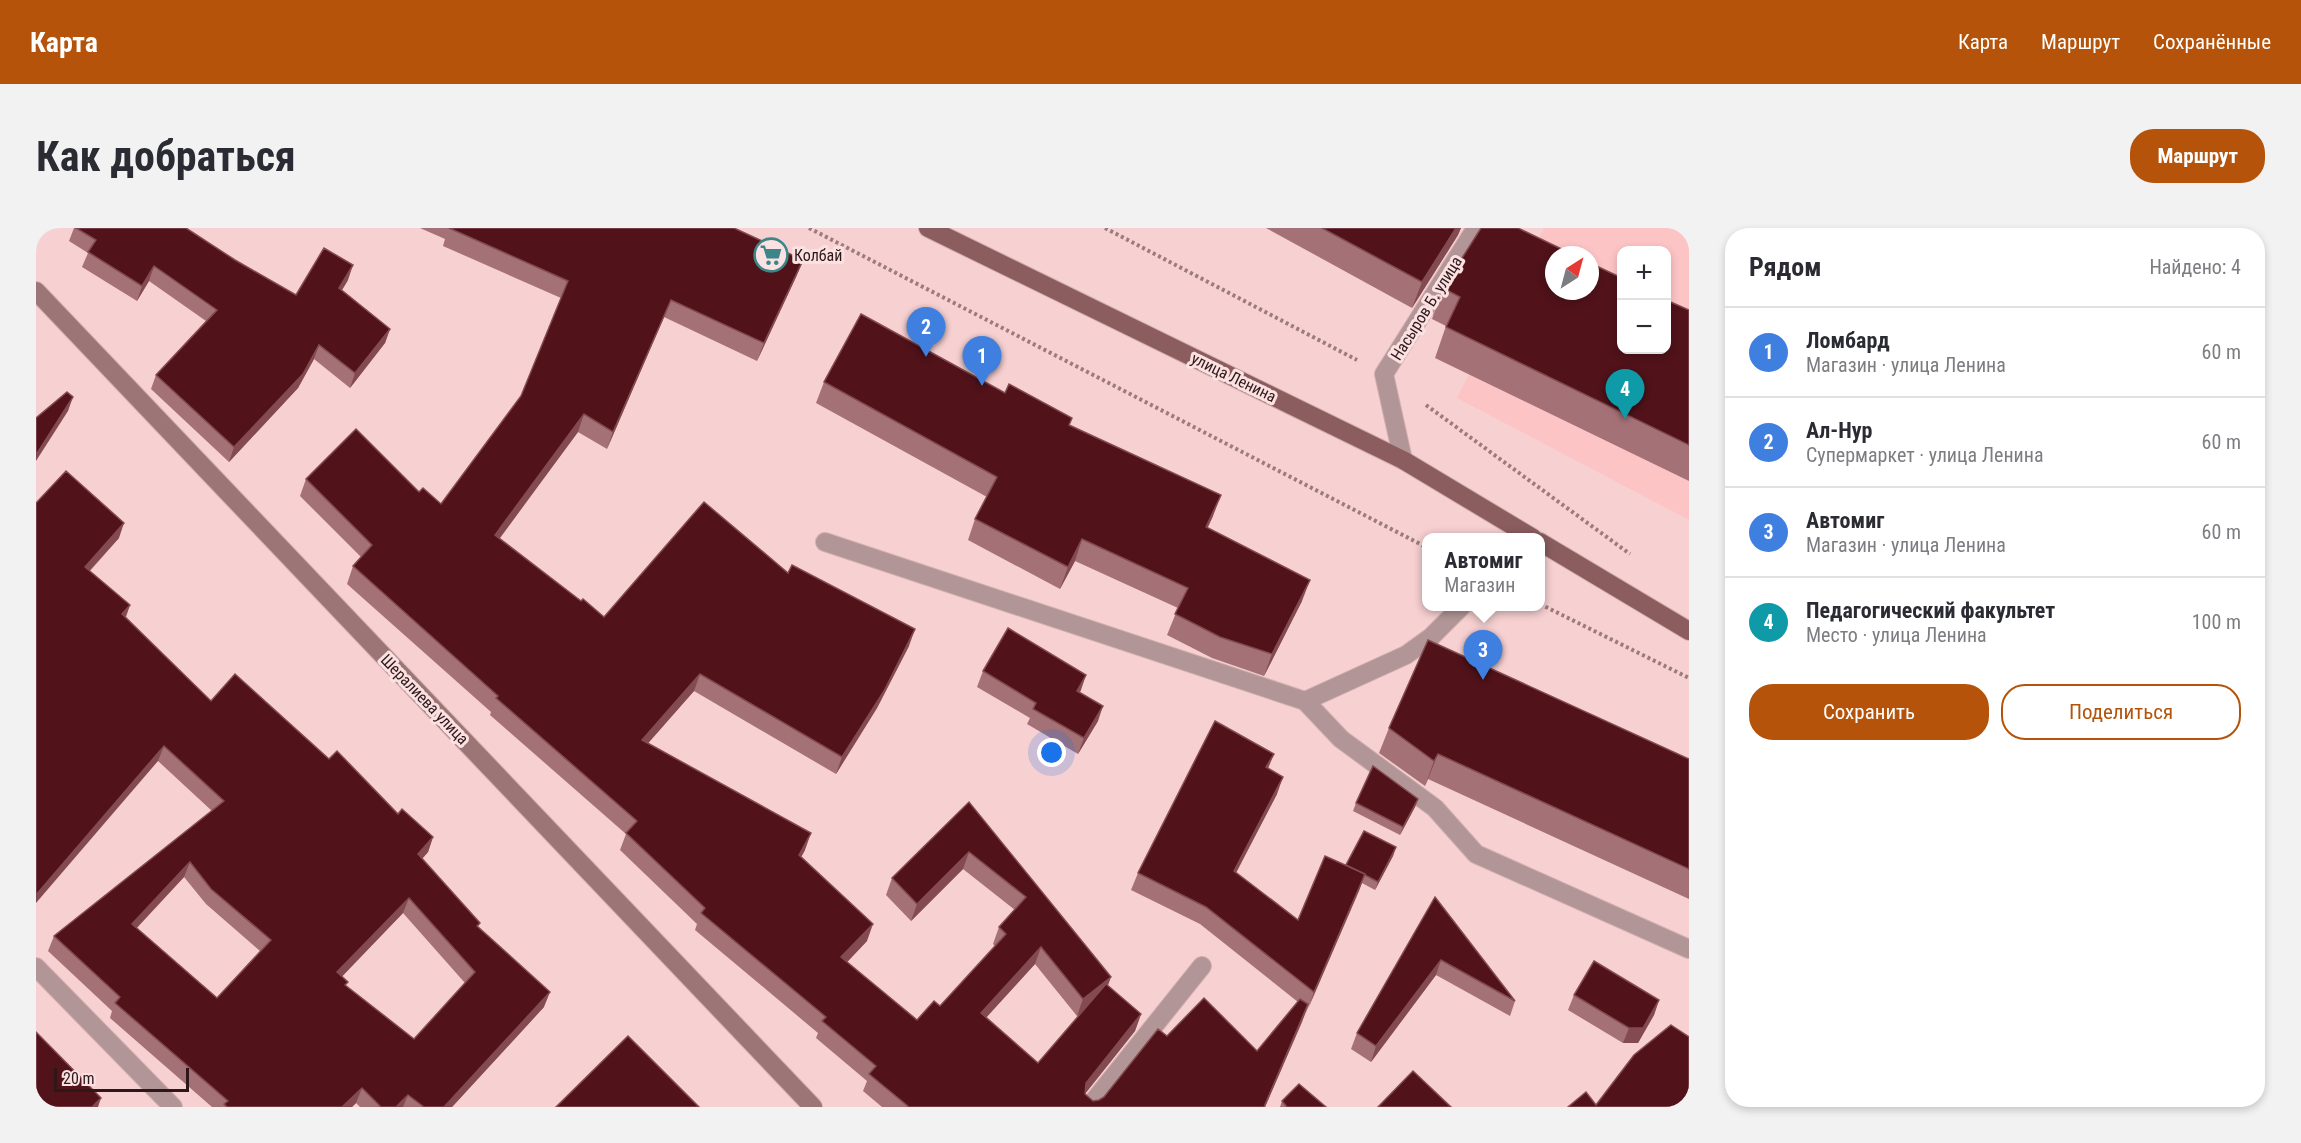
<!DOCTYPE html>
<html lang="ru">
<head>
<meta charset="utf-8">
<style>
  :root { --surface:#fff; --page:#f2f2f3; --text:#2b2b33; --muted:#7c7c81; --line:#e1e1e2; --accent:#b45309 }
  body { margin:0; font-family:"Roboto Condensed",sans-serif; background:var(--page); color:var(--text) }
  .controls { position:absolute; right:18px; top:18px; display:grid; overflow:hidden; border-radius:12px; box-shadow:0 3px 9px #0003 }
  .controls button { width:54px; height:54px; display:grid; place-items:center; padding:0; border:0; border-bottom:2px solid var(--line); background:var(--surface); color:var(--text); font:30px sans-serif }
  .compass { position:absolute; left:1509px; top:18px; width:54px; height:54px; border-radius:50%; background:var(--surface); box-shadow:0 3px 9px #0003; rotate:36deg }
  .scale { position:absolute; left:18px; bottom:15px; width:135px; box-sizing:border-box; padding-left:6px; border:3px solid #2d1718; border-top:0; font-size:16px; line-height:21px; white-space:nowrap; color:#2d1718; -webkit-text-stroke:4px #fbe1e1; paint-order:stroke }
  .you { position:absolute; left:1016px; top:525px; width:21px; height:21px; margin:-15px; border:4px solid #fff; border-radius:50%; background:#1a73e8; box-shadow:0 0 0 9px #1a73e833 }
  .badge { display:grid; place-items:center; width:39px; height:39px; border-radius:50%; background:var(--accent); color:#fff; font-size:20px; font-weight:700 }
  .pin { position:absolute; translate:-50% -50px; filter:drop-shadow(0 2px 3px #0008) }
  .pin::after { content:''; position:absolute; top:32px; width:21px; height:18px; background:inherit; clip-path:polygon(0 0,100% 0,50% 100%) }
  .popup { position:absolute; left:1386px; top:305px; width:123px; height:78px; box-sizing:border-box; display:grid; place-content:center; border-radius:12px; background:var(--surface); filter:drop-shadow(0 2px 4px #0005); font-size:20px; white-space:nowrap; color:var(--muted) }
  .popup b { font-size:22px; color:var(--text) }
  .popup::after { content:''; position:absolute; left:50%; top:100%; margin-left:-12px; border:12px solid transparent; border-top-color:var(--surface) }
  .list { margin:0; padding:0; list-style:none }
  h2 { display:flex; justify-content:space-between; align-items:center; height:78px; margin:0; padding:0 24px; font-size:26px }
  h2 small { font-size:20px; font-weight:400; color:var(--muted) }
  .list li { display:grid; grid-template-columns:39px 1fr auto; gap:18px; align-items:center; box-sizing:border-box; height:90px; padding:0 24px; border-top:2px solid var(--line) }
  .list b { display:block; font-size:22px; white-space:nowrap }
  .list p { margin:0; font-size:20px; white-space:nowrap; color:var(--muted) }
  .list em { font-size:20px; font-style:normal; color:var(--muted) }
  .actions { display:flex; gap:12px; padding:18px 24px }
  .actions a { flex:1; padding:14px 0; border:2px solid var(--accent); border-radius:24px; text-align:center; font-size:21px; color:var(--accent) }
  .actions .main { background:var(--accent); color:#fff }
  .map { position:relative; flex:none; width:1653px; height:879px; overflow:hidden; border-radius:24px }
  header { display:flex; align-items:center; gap:36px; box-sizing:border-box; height:84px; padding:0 30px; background:var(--accent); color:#fff }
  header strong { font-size:28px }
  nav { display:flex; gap:33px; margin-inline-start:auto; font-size:21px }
  .intro { display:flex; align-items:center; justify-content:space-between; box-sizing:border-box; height:144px; padding:0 36px }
  h1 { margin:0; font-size:42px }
  .button { padding:15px 27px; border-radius:24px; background:var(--accent); color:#fff; font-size:21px; font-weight:700 }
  main { display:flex; gap:36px; padding:0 36px }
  aside { flex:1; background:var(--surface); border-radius:24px; box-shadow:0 3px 9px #0003 }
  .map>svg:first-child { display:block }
  .built { fill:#fdc4c5; fill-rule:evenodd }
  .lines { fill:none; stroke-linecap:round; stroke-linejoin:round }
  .lane-casing { stroke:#d3afb0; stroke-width:20 }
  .street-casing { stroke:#d3afb0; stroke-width:20 }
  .secondary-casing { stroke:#d3afb0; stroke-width:20 }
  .primary-casing { stroke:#d3afb0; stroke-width:20 }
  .path { stroke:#9b7c7d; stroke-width:4; stroke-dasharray:3 3; stroke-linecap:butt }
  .lane { stroke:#b29697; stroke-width:18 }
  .street { stroke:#b29697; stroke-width:18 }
  .secondary { stroke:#9c7576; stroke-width:18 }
  .primary { stroke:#8b5d5e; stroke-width:18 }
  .wall { fill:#a47176; fill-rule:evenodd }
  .shaded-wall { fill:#834b51 }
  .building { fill:#51121a; stroke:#834b51; stroke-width:1.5; fill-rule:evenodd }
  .labels { text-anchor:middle; stroke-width:6; stroke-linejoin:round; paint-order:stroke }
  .poi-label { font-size:16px; fill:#2d1718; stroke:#fbe1e1; text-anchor:start }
  .street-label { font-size:16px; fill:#2d1718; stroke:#fbe1e1 }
</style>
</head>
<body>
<header>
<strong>Карта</strong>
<nav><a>Карта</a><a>Маршрут</a><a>Сохранённые</a></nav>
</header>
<div class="intro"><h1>Как добраться</h1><a class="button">Маршрут</a></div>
<main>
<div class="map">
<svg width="1653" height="879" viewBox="0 0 1653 879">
  <rect width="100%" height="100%" fill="#f7d0d1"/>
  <!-- built -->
  <path class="built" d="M1508 0H1653V292L1421 170ZM1586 22H1630V122H1586ZM1518 27H1554V63H1518Z"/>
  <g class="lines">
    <defs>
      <g id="lane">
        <path d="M789 314 1269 473 1370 427 1395 409 1426 378"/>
        <path d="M1269 473 1305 511 1399 580 1440 626 1653 721"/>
      </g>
      <g id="street">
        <path d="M1367 232 1348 146 1440 0"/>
        <path d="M0 739 137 879"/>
        <path d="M1053 879 1166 738"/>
      </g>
      <path id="secondary" d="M0 63 777 879"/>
      <g id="primary">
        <path d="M892 0 1367 232 1497 310"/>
        <path d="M1504 314 1653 403"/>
      </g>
    </defs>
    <!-- lane casing -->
    <use href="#lane" class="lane-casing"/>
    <!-- street casing -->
    <use href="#street" class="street-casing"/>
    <!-- secondary casing -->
    <use href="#secondary" class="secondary-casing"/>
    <!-- primary casing -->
    <use href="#primary" class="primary-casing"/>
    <!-- path -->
    <g class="path">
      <path d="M773 0 1390 319"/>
      <path d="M1069 0 1321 132"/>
      <path d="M1390 177 1594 326"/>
      <path d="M1504 376 1653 450"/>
    </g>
    <!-- lane -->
    <use href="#lane" class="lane"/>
    <!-- street -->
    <use href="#street" class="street"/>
    <!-- secondary -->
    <use href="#secondary" class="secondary"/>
    <!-- primary -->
    <use href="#primary" class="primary"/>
  </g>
  <!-- wall -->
  <g class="wall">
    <path d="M38 0H150L199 32 260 67 312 52 306 62 354 101 349 115 314 160 278 131 262 160 193 234 115 161 120 147 170 93 113 53 101 73 46 39 52 25 33 13Z"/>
    <path d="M384 0H698L767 32 760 49 721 133 628 89 571 221 542 204 463 310 545 373 568 389 752 345 873 418 841 480 800 546 658 463 612 515 769 622 765 629 831 713 811 734 881 792 904 778 959 718 957 716 963 699 979 682 927 641 875 693 850 667 856 650 933 574 1072 758 1105 786 1099 803 1049 866 1057 873 1063 872 1068 869 1131 808 1221 823 1262 774 1164 696 1095 662 1102 645 1232 541 1241 566 1200 645 1262 692 1310 638 1360 619 1357 628 1339 662 1326 655 1229 879H846L827 863 831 853 780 810 782 805 659 702 661 696 584 622 590 606 454 487 455 484 311 356 317 338 325 329 264 268 270 251 383 264 405 276 485 168 525 70 407 18 409 11ZM999 736 1041 788 1045 785 1002 835 950 789Z"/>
    <path d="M1230 0H1425L1422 7 1376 80Z"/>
    <path d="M1407 60 1653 82V253L1399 130 1410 98 1396 91Z"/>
    <path d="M788 154 969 165 1034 197 1177 288 1171 300 1266 373 1228 448 1176 430 1131 407 1142 380 1039 333 1024 361 932 312 939 291 951 269 780 175Z"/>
    <path d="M0 275 83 310 54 343 94 377 90 389 175 473 293 531 362 586 397 609 392 624 386 631 444 695 442 699 508 779 416 879H324L320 875 316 879H176L74 790 76 783 12 723 18 708 176 583 122 533ZM148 649 170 676 224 723 181 770 101 700ZM367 685 429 755 378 811 310 758 306 748Z"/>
    <path d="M947 443 1045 462 1044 464 1062 493 1042 526 991 496 994 490 941 459Z"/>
    <path d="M1353 500 1653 531V671L1392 551 1389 558 1343 525Z"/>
    <path d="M1382 571 1379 579 1364 607 1317 583 1320 575Z"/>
    <path d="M1399 669 1479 773 1474 788 1400 747 1335 834 1315 821 1321 805Z"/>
    <path d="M1538 767 1623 772 1618 787 1602 815H1587L1532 782Z"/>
    <path d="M1246 873 1290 879H1244Z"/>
  </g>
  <!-- shaded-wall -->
  <g class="shaded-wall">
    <path d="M1420 0H1425L1422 7 1376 80 1386 54Z"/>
    <path d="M767 32 760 49 721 133 728 115Z"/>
    <path d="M317 37 312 52 298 75 303 60Z"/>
    <path d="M118 38 113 53 101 73 106 58Z"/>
    <path d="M635 72 628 89 571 221 577 204Z"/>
    <path d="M354 101 349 115 314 160 319 145Z"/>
    <path d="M283 117 278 131 262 160 193 234 198 219Z"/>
    <path d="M37 169 32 183 0 233V227Z"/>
    <path d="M548 186 542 204 453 325 459 307Z"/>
    <path d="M1185 267 1177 288 1162 321 1170 299Z"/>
    <path d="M88 295 83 310 43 354 49 339Z"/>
    <path d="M1046 311 1039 333 1024 361 1032 339Z"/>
    <path d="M1274 352 1266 373 1228 448 1236 426Z"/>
    <path d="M94 377 88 393 86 386Z"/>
    <path d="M879 401 873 418 841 480 800 546 806 529Z"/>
    <path d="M664 446 658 463 600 529 606 512Z"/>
    <path d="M1050 447 1045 462 1035 478 1041 463Z"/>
    <path d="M1067 478 1062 493 1042 526 1048 510Z"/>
    <path d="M128 518 122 533 0 675V667Z"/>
    <path d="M1238 526 1231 543 1230 539Z"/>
    <path d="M1402 526 1392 551 1389 558 1398 533Z"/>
    <path d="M1247 549 1241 566 1192 660 1198 643Z"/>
    <path d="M1382 571 1379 579 1364 607 1367 599Z"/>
    <path d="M775 605 769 622 757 644 763 627Z"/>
    <path d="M397 609 392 624 377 641 382 626Z"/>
    <path d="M1360 619 1357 628 1339 662 1342 654Z"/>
    <path d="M933 624 927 641 875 693 881 676Z"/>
    <path d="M154 634 148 649 90 711 96 696Z"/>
    <path d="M1329 646 1323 663 1272 781 1278 764Z"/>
    <path d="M373 670 367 685 296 759 301 744Z"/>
    <path d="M837 696 831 713 799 747 805 729Z"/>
    <path d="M1005 719 999 736 939 802 945 785Z"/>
    <path d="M1405 732 1400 747 1335 834 1340 818Z"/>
    <path d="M1075 749 1069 766 1041 788 1047 771Z"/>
    <path d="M514 764 508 779 416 879H408Z"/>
    <path d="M1623 772 1618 787 1602 815H1587L1593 800Z"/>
    <path d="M1272 776 1266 794 1229 879H1228Z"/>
    <path d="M1105 786 1099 803 1044 872 1050 855Z"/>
    <path d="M326 860 320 875 316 879H306Z"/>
    <path d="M372 867 367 879H360Z"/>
    <path d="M65 870 62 879H56Z"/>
  </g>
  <!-- building -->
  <g class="building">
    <path d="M40 0H150L199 32 260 67 288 20 317 37 303 60 354 101 319 145 283 117 267 146 198 219 120 147 181 82 118 38 106 58 52 24 60 12Z"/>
    <path d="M413 0H698L767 32 728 115 635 72 577 204 548 186 459 307 545 373 547 371 568 389 668 274 752 345 756 337 879 401 848 463 806 529 664 446 606 512 775 605 763 627 837 696 805 729 881 792 898 773 904 778 970 706 963 699 990 669 933 624 881 676 856 650 933 574 1075 749 1047 771 1005 719 945 785 1002 835 1070 756 1105 786 1050 855 1049 866 1057 873 1063 872 1068 869 1122 801 1131 808 1168 770 1221 823 1264 771 1272 776 1228 879H873L833 846 840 838 786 793 790 789 665 685 669 680 590 605 601 593 460 470 462 468 317 338 336 317 270 251 320 201 383 264 387 260 405 276 485 168 532 53Z"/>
    <path d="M1286 0H1420L1386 54Z"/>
    <path d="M1445 0H1482L1538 27H1518V63H1554V35L1586 50V122H1630V72L1653 82V217L1410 99 1424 69 1407 60Z"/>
    <path d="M825 86 969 165 973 156 1036 190 1033 197 1185 267 1170 299 1274 352 1236 426 1184 409 1139 386 1152 360 1046 311 1032 339 939 291 961 249 788 154Z"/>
    <path d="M31 164 37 169 0 227V190Z"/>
    <path d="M30 243 88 295 49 339 94 377 86 386 175 473 199 446 293 531 301 523 362 586 366 581 397 609 382 626 444 695 441 698 514 764 408 879H388L372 867 360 879H345L326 860 306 879H191L188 876 192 873 79 775 84 769 18 708 188 573 128 518 0 667V275ZM154 634 175 661 235 712 181 770 96 696ZM373 670 439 744 378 811 309 757 312 754 301 744Z"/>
    <path d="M972 400 1050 447 1041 463 1067 478 1048 510 997 481 1000 475 947 443Z"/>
    <path d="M1392 412 1653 531V641L1402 526 1398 533 1353 500Z"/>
    <path d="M1179 493 1238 526 1230 539 1247 549 1198 643 1262 692 1289 628 1329 646 1278 764 1170 679 1102 645Z"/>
    <path d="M1337 538 1382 571 1367 599 1320 575Z"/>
    <path d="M1328 603 1360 619 1342 654 1329 647V646L1310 637Z"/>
    <path d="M1399 669 1479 773 1405 732 1340 818 1321 805Z"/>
    <path d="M1558 733 1623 772 1607 800H1593L1538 767Z"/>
    <path d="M1635 797 1653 809V879H1532L1550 864 1560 877 1598 827Z"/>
    <path d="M0 804 65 870 56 879H0Z"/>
    <path d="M592 808 663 879H520Z"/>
    <path d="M1377 843 1415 879H1342Z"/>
    <path d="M1263 856 1290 879H1251L1246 873Z"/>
  </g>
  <!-- icons -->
  <defs>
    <symbol id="supermarket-ring" viewBox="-11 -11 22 22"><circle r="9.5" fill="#fbe1e1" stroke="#3d8687" stroke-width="1.5"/><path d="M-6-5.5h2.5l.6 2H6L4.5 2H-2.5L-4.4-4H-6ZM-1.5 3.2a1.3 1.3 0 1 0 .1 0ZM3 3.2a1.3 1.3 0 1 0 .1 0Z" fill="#3d8687"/></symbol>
  </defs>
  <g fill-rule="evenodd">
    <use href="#supermarket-ring" x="716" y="8" width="38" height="38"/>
  </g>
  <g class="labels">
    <!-- poi labels -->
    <g class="poi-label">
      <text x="758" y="33">Колбай</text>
    </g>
    <!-- street labels -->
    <g class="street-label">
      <text transform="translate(1390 80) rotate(-58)" y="6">Насыров Б. улица</text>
      <text transform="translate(1198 149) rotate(26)" y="6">улица Ленина</text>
      <text transform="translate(389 471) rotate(46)" y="6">Шералиева улица</text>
    </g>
  </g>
</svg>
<div class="controls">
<button>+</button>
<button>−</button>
</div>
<svg class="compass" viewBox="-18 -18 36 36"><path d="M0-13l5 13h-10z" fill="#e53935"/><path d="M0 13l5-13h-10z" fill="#7c7c81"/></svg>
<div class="scale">20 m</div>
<div class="you"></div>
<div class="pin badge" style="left:946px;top:158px;background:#3f7fe0">1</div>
<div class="pin badge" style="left:890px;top:129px;background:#3f7fe0">2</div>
<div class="pin badge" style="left:1447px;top:452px;background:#3f7fe0">3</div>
<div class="popup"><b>Автомиг</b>Магазин</div>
<div class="pin badge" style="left:1589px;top:191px;background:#0f9aa8">4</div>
</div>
<aside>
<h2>Рядом<small>Найдено: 4</small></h2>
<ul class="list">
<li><span class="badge" style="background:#3f7fe0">1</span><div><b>Ломбард</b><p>Магазин · улица Ленина</p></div><em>60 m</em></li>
<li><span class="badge" style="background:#3f7fe0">2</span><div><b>Ал-Нур</b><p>Супермаркет · улица Ленина</p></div><em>60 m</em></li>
<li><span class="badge" style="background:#3f7fe0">3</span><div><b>Автомиг</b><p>Магазин · улица Ленина</p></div><em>60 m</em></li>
<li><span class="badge" style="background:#0f9aa8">4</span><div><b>Педагогический факультет</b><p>Место · улица Ленина</p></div><em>100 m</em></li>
</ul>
<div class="actions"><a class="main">Сохранить</a><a>Поделиться</a></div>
</aside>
</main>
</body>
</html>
